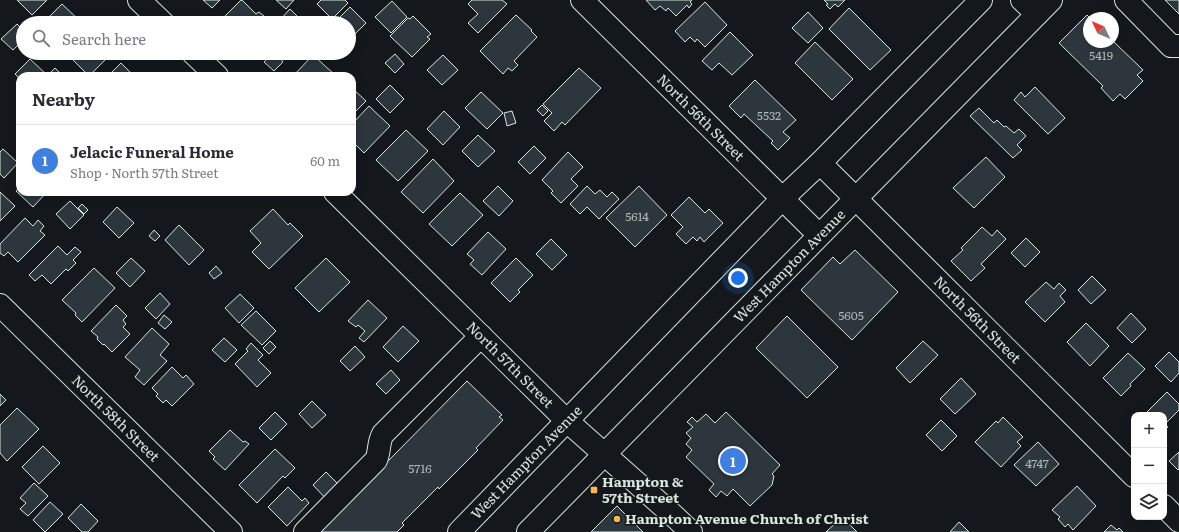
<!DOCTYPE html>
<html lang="en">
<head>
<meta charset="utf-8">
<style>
  :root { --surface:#fff; --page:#f7f7f7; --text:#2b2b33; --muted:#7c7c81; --line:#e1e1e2; --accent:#7c3aed }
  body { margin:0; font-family:Literata,serif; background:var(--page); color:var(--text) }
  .controls { position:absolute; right:12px; bottom:12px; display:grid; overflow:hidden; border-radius:8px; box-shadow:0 2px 10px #0003 }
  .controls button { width:36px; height:36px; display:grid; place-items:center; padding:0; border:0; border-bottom:1px solid var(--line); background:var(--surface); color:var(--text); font:20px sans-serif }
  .compass { position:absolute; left:1083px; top:12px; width:36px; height:36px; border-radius:50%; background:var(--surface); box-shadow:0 2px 10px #0003; rotate:314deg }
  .you { position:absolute; left:738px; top:278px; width:14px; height:14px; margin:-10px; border:3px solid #fff; border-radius:50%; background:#1a73e8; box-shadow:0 0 0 6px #1a73e833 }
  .badge { display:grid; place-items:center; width:26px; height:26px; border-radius:50%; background:var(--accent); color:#fff; font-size:13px; font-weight:700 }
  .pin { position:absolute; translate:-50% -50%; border:2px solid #fff; box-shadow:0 1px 4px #0006 }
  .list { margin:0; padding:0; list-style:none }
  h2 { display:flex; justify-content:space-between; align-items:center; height:52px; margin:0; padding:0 16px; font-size:17px }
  h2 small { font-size:13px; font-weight:400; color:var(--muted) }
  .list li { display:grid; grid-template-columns:26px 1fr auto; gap:12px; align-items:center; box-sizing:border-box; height:72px; padding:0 16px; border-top:1px solid var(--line) }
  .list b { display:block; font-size:15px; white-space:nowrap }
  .list p { margin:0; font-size:13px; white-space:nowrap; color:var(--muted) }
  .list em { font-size:13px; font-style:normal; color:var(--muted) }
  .icon { flex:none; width:22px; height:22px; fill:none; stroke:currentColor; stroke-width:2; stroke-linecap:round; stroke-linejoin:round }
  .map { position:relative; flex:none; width:1179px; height:532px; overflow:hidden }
  .search { position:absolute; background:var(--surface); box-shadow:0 2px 10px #0003; left:16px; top:16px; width:340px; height:44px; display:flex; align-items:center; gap:10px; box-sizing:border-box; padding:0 14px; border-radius:22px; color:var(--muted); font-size:15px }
  .panel { position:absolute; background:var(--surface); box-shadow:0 2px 10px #0003; left:16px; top:72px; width:340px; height:124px; border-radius:12px }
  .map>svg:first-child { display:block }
  .building { fill:#2c363c; stroke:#d8e6dc }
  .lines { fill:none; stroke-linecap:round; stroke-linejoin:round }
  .minor-casing { stroke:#d8e6dc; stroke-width:24 }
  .major-casing { stroke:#d8e6dc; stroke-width:24 }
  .minor { stroke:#14181c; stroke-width:22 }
  .major { stroke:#14181c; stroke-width:22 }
  .poi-dot { fill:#ffb74d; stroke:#14181c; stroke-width:1.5 }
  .labels { text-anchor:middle; stroke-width:3; stroke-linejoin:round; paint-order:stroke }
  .number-label { font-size:12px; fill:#adbab4 }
  .street-label { font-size:14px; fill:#d8e6dc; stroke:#14181c }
  .poi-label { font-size:14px; font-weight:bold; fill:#d8e6dc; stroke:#14181c; text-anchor:start }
</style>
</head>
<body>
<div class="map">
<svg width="1179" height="532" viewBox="0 0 1179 532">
  <rect width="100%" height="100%" fill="#14181c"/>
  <!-- building -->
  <g class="building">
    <path d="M17 0H47L32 15Z"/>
    <path d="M203 0H220L212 8Z"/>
    <path d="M241 0H242L256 14 259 12 264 16 257 23H227L222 19Z"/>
    <path d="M276 0H294L286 9Z"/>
    <path d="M321 0H345L348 3 332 19 317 4Z"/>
    <path d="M472 0H502L507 4 478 33 468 23 478 14 468 4Z"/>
    <path d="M646 0H692L690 2 692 4 689 8 687 5 676 16 668 8 666 11 660 6 655 10Z"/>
    <path d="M824 0H845L838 7 835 4 830 9 826 5 828 4Z"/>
    <path d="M1165 0H1179V14Z"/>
    <path d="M392 1 407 17 391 33 375 17Z"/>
    <path d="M705 2 727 25 705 47 697 39 695 42 690 37 685 42 675 31Z"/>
    <path d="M62 4 82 23H43Z"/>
    <path d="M350 7 366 23 352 37 349 34V23H338L336 21Z"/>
    <path d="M849 8 891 50 870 70 829 29Z"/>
    <path d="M290 9 304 23H277Z"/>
    <path d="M808 12 823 28 808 43 792 28Z"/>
    <path d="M516 15 532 30 531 31 537 37 514 61 518 65 512 71 508 68 503 74 480 51Z"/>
    <path d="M1087 15 1090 18H1089V42H1113V41L1143 70 1137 75 1143 81 1125 99 1120 94 1113 101 1101 88 1103 86 1059 43Z"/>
    <path d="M413 16 431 34 427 37 430 39 412 57 390 36 408 18 410 19Z"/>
    <path d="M17 24 23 30V40L13 50 1 39Z"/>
    <path d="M730 32 753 55 732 75 719 63 712 70 702 61Z"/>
    <path d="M815 42 853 79 832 100 795 63Z"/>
    <path d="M72 53H108L110 55 89 76 69 56Z"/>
    <path d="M261 53H287L281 59 283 62 274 71 264 62 267 59Z"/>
    <path d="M395 54 404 64 395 73 385 63Z"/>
    <path d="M313 55 334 74 332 76H293Z"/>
    <path d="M443 55 458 70 442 85 427 70Z"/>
    <path d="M30 59 47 75 46 76H20V79L15 74Z"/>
    <path d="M121 63 134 76H108Z"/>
    <path d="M55 68 63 76H47Z"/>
    <path d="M579 68 601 88 565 125 562 122 554 131 544 121 552 113 543 104Z"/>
    <path d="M755 80 796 120 783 132 790 138 778 150 771 143 773 141 744 114 741 118 729 106Z"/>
    <path d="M390 85 404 99 390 113 376 99Z"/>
    <path d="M1035 87 1065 118 1048 134 1014 100 1021 92 1025 97Z"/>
    <path d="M352 88 366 101 352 115Z"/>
    <path d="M481 92 503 113 487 129 465 108Z"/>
    <path d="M542 105 548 111 543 116 537 110Z"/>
    <path d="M369 106 390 126 364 153 352 141V124Z"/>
    <path d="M979 108 994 123 997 120 1004 127 1006 126 1014 133 1019 129 1026 136 1017 145 1022 150 1013 158 970 116Z"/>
    <path d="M444 111 460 127 443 145 427 129Z"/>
    <path d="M512 111 516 123 507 126 504 113Z"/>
    <path d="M406 130 428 151 398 181 376 160Z"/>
    <path d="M478 135 495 151 478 167 462 151Z"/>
    <path d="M534 146 546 158 530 174 518 162Z"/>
    <path d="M3 149 18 163 4 178 0 174V152Z"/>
    <path d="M568 152 583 167 571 179 578 186 561 203 551 193 553 191 542 180Z"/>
    <path d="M986 157 1005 177 974 208 953 188Z"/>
    <path d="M433 159 454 181 423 213 401 192Z"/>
    <path d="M498 186 513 201 499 216 483 201Z"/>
    <path d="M587 186 595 194 600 190 607 197 612 192 619 199 599 219 587 207 580 214 570 204Z"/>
    <path d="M639 186 667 215 635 247 606 218Z"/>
    <path d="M20 187V192H47L33 207 16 191Z"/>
    <path d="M0 192 15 206 0 221Z"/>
    <path d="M460 193 483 215 452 246 429 224Z"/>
    <path d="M689 197 705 213 709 209 723 223 704 242 700 237 697 241 693 237 686 244 676 234 683 227 671 215Z"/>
    <path d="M70 201 84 215 70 229 56 214Z"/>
    <path d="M82 204 88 210 84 214 78 208Z"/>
    <path d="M117 207 134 223 119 238 103 222Z"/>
    <path d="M273 209 288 225 290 223 303 236 269 269 252 252 261 243 250 231Z"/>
    <path d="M25 218 33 226 38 220 44 226 40 231 45 235 18 262 8 252 4 256 0 253V244Z"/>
    <path d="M179 225 204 250 189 265 165 240Z"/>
    <path d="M982 227 992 236 997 230 1006 239 981 264 985 268 971 281 951 261 963 250 961 248Z"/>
    <path d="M154 230 160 236 155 241 149 236Z"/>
    <path d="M488 232 506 249 482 275 470 264 474 260 467 254Z"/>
    <path d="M1026 238 1040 252 1025 267 1011 253Z"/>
    <path d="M551 239 567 255 552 270 536 254Z"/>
    <path d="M58 246 67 255 75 247 81 252 73 260 76 263 68 271 66 269 51 284 42 275 35 281 29 275Z"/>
    <path d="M855 250 898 292 852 340 801 290 833 257 840 264Z"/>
    <path d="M131 258 145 271 130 287 116 273Z"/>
    <path d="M326 258 350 282 319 312 295 288Z"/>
    <path d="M516 258 533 275 518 290 520 292 510 302 491 283Z"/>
    <path d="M216 266 222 273 214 279 209 273Z"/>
    <path d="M94 268 115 288 82 322 75 315 76 313 62 300Z"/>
    <path d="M1092 276 1106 290 1091 304 1078 290Z"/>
    <path d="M1046 282 1054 289 1059 283 1066 290 1060 296 1065 302 1045 322 1025 302Z"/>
    <path d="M160 293 170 304 156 319 145 308Z"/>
    <path d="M240 294 254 308 239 323 225 308Z"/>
    <path d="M368 300 387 318 364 342 359 338 365 331 358 325 356 327 348 321Z"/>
    <path d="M116 305 127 316 123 320 126 324 123 327 130 334 112 352 104 344 103 345 97 339 98 337 91 331Z"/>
    <path d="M256 311 276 331 262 345 241 325Z"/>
    <path d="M1131 313 1146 329 1132 343 1117 328Z"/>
    <path d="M164 315 172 322 165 329 158 323Z"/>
    <path d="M787 316 838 367 807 398 756 348Z"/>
    <path d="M1086 323 1109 346 1090 366 1067 342Z"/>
    <path d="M403 326 419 341 398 362 383 347Z"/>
    <path d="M152 328 169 344 160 355 167 361 144 385 135 377 140 370 125 357Z"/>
    <path d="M224 338 237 350 225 362 212 350Z"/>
    <path d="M270 341 276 347 269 354 263 348Z"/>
    <path d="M923 341 938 355 910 383 896 368Z"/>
    <path d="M251 343 263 355 258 360 271 373 257 387 235 364 248 351 246 349Z"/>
    <path d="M355 346 365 357 350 371 340 361Z"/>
    <path d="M1169 352 1179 362V373L1171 382 1155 366Z"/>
    <path d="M1128 353 1145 369 1130 384 1131 386 1121 396 1103 378Z"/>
    <path d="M172 367 183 378 186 375 194 384 172 406 166 400 163 403 156 396 158 394 152 388Z"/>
    <path d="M391 370 400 380 386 394 376 384Z"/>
    <path d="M961 378 976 394 955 414 940 399Z"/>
    <path d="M467 381 502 415 499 417 503 420 476 448 478 450 439 489 438 487 402 523 404 525 397 532H318Z"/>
    <path d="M1167 392 1179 404V410L1165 424 1168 427 1164 430V415H1144Z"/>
    <path d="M0 394 6 400 0 406Z"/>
    <path d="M312 401 326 415 312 428 299 414Z"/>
    <path d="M17 408 39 429 7 461 0 453V425Z"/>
    <path d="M275 412 287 424 271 440 259 428Z"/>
    <path d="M726 412 780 465 772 474 774 476 772 485 750 506 733 489 727 496 721 491 716 497 709 490 714 484 686 457 692 450 686 444 691 438 686 433 693 427 687 422 692 417 697 422 706 414 715 423Z"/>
    <path d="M1003 417 1023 437 1017 442 1021 446 1001 467 975 442 996 421 998 423Z"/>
    <path d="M941 420 957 436 942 451 926 435Z"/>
    <path d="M230 430 243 442 245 441 249 444 225 470 213 459 215 457 209 451Z"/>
    <path d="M1038 442 1059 464 1036 486 1014 465Z"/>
    <path d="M43 446 60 463 39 484 22 467Z"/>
    <path d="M275 449 295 468 285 478 283 476 257 503 239 485Z"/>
    <path d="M1179 452V469L1178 470 1169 461Z"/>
    <path d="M326 472 341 487 328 501 313 485Z"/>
    <path d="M34 483 48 496 28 516 20 509 26 503 20 498Z"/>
    <path d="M1077 486 1096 506 1073 530 1068 524 1065 527 1058 519 1060 517 1052 510Z"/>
    <path d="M288 487 302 501 305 498 309 503 287 526 268 507Z"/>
    <path d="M50 502 63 514 45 532 33 520Z"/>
    <path d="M81 504 98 521 88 532H82L68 518Z"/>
    <path d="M617 506 643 532H591Z"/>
    <path d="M842 517 857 532H826Z"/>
    <path d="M959 522 969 532H950Z"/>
    <path d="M1111 525 1117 530 1119 528 1123 532H1104Z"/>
  </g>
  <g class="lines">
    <defs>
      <g id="minor">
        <path d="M139 0 163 23"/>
        <path id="s1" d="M582 0 819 235"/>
        <path d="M1022 0 1037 14"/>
        <path d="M1126 0 1171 46H1179"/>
        <path d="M193 53 217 76"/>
        <path id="s2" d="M820 163 1134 476"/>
        <path id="s3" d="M335 192 567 421 674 516 691 532"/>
        <path id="s4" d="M0 305 231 532"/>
        <path d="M1164 506 1179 521"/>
        <path d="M305 532 376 460C380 452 378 442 383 434L481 336"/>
      </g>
      <g id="major">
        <path id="s5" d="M459 532 783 198 820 163 981 0"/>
        <path id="s6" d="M528 532 1051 0"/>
      </g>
    </defs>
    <!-- minor casing -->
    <use href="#minor" class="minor-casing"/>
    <!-- major casing -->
    <use href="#major" class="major-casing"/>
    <!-- minor -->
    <use href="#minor" class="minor"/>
    <!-- major -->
    <use href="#major" class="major"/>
  </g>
  <!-- markers -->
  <g class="poi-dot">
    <rect x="590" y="486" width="8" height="8" rx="2"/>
    <circle cx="617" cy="519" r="4"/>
  </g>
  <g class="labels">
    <!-- number labels -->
    <g class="number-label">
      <text x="1101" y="60">5419</text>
      <text x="769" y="120">5532</text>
      <text x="637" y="221">5614</text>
      <text x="851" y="320">5605</text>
      <text x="1037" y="468">4747</text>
      <text x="420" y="473">5716</text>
    </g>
    <!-- street labels -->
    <g class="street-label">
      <text dy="5" stroke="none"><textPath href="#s1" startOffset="167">North 56th Street</textPath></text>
      <text dy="5" stroke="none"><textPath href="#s6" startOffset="373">West Hampton Avenue</textPath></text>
      <text dy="5" stroke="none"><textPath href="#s2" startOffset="222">North 56th Street</textPath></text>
      <text dy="5" stroke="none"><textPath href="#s3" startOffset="246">North 57th Street</textPath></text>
      <text dy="5" stroke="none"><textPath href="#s4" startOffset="162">North 58th Street</textPath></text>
      <text dy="5" stroke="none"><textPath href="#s5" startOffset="97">West Hampton Avenue</textPath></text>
    </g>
    <!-- poi labels -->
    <g class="poi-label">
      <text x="602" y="487">Hampton &amp;<tspan x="602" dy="16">57th Street</tspan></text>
      <text x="625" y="524">Hampton Avenue Church of Christ</text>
    </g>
  </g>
</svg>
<div class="controls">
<button>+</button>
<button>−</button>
<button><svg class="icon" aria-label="layers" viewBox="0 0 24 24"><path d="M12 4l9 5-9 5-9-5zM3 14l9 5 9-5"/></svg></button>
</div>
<svg class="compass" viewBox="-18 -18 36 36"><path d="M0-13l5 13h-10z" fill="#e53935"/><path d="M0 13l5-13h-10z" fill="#7c7c81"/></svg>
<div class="you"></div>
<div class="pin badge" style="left:733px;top:461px;background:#3f7fe0">1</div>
<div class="search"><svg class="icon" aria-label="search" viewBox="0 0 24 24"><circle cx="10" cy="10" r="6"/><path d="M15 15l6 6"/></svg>Search here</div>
<section class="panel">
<h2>Nearby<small></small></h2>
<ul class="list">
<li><span class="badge" style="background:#3f7fe0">1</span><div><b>Jelacic Funeral Home</b><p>Shop · North 57th Street</p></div><em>60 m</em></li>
</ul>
</section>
</div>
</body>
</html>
